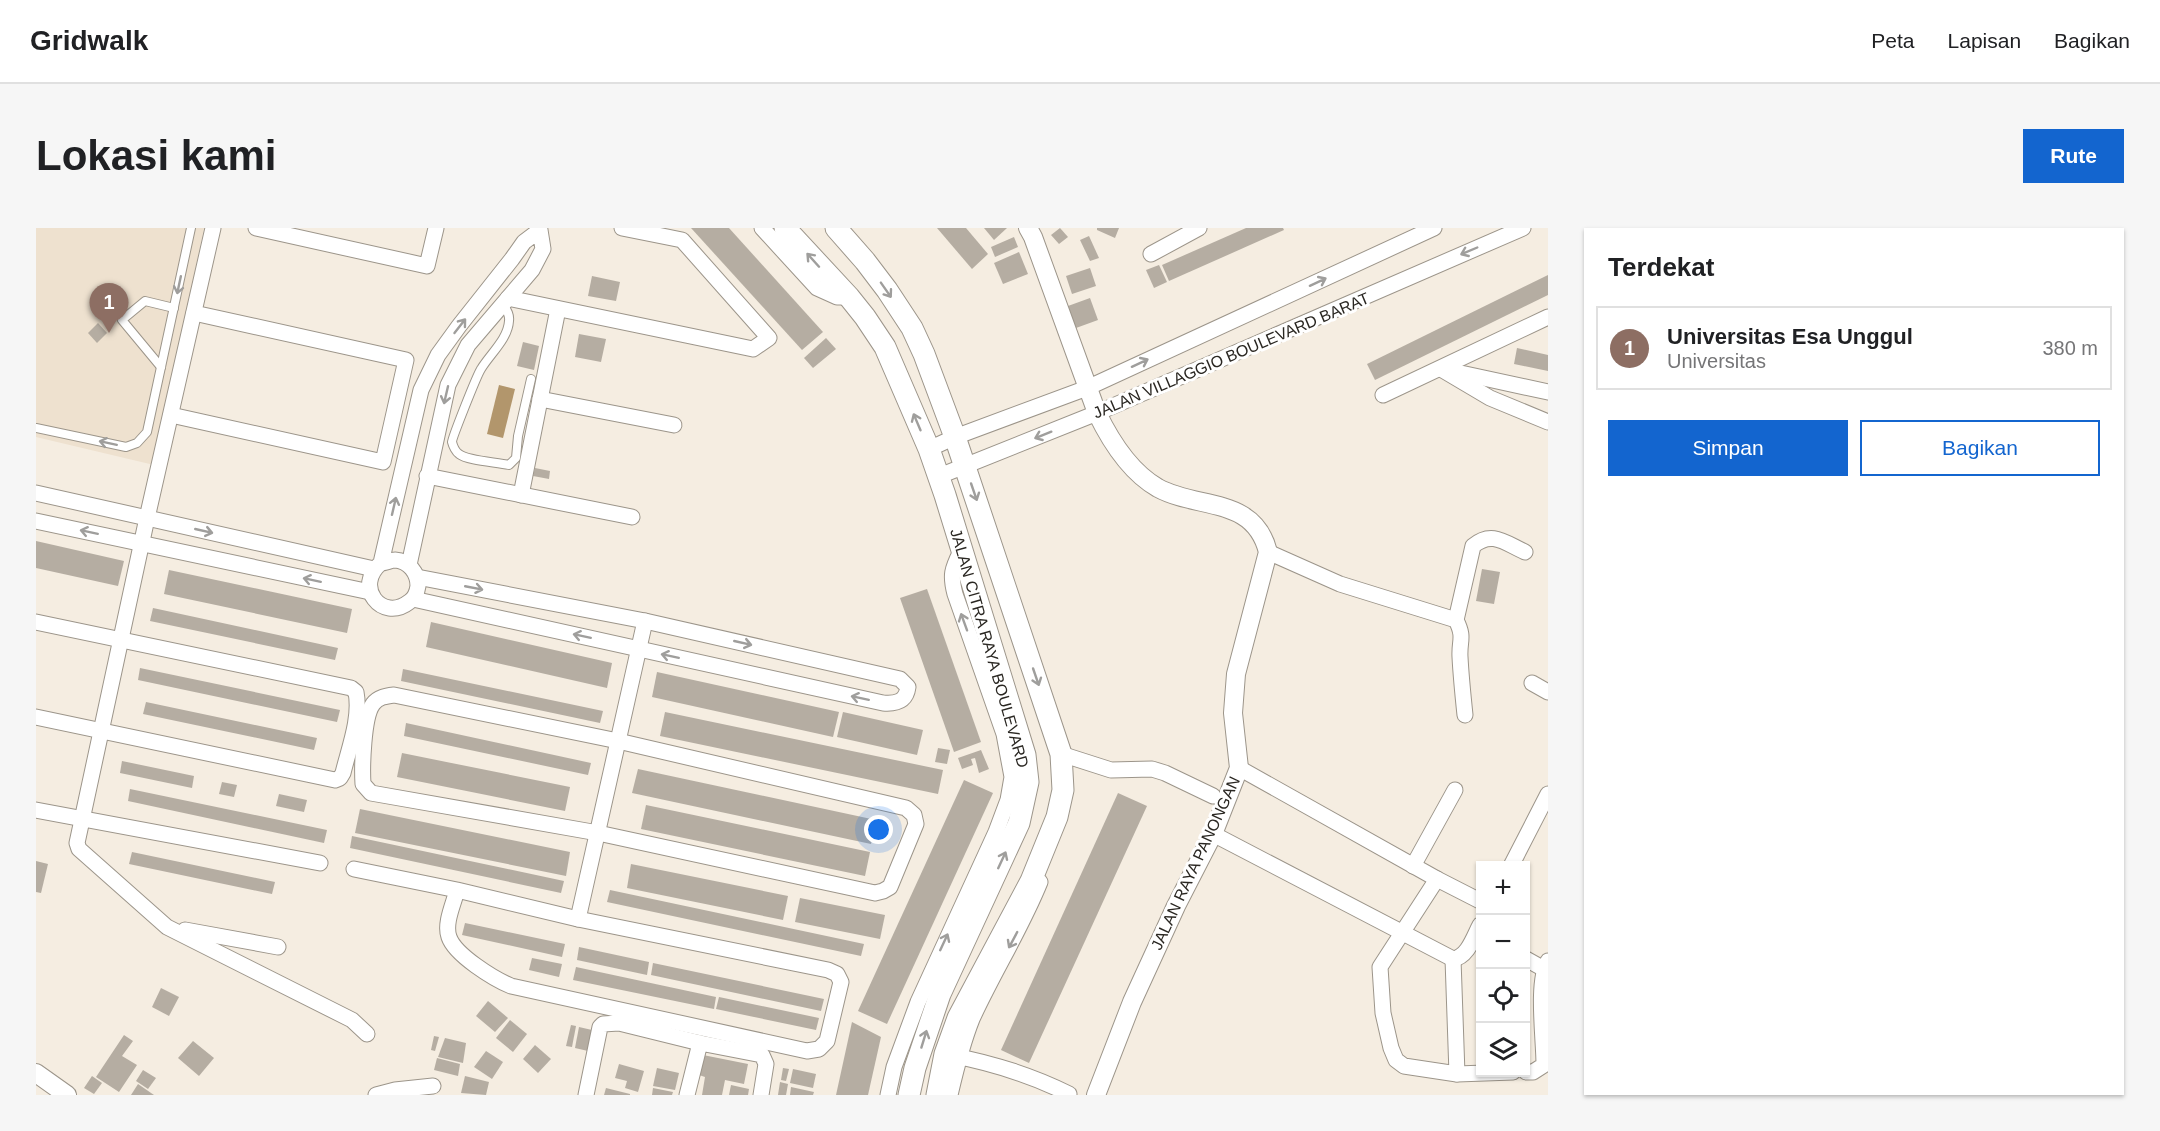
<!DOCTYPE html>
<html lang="id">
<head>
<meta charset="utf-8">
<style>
  :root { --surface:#fff; --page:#f6f6f6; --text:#202124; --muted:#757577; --line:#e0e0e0; --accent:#1365cf }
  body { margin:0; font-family:Arial,sans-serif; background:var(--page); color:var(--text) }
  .controls { position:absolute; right:18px; bottom:18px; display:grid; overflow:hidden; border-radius:0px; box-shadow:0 2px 4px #0004 }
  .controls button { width:54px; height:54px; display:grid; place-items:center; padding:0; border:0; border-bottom:2px solid var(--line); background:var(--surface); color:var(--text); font:30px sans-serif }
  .you { position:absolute; left:843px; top:602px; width:21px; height:21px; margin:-15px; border:4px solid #fff; border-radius:50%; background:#1a73e8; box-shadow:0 0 0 9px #1a73e833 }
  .badge { display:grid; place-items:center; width:39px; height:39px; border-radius:50%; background:var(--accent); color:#fff; font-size:20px; font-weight:700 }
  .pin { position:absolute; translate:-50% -50px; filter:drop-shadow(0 2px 3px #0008) }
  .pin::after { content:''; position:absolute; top:32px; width:21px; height:18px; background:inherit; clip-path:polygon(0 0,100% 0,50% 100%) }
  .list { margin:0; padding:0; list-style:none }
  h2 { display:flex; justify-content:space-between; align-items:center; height:78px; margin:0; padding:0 24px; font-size:26px }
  h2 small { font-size:20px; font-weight:400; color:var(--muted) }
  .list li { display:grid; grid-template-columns:39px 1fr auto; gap:18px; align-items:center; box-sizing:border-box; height:84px; margin:0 12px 12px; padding:0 12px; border:2px solid var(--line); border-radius:0px }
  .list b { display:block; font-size:22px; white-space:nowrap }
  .list p { margin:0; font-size:20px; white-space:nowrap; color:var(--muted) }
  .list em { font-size:20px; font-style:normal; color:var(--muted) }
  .actions { display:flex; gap:12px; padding:18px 24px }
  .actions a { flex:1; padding:14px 0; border:2px solid var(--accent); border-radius:0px; text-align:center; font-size:21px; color:var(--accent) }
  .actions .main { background:var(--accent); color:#fff }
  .icon { flex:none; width:33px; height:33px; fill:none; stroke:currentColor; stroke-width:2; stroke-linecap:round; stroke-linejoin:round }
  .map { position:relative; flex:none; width:1512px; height:867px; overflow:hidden; border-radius:0px }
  header { display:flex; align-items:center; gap:36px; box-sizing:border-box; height:84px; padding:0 30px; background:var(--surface); border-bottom:2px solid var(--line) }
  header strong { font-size:28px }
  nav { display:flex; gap:33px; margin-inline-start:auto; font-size:21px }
  .intro { display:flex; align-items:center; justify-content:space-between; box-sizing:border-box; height:144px; padding:0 36px }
  h1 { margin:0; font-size:42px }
  .button { padding:15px 27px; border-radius:0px; background:var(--accent); color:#fff; font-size:21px; font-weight:700 }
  main { display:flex; gap:36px; padding:0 36px }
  aside { flex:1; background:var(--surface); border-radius:0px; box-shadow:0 2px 4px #0004 }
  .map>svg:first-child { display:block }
  .built { fill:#eee1cf }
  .water { fill:#b2966c }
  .building { fill:#b5ada2 }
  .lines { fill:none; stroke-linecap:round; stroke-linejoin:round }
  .service-casing { stroke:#9c958a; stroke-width:10 }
  .minor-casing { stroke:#9c958a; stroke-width:17 }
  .tertiary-casing { stroke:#9c958a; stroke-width:20 }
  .secondary-casing { stroke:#9c958a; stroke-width:23 }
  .service { stroke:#fff; stroke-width:8 }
  .minor { stroke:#fff; stroke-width:15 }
  .tertiary { stroke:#fff; stroke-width:18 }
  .secondary { stroke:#fff; stroke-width:21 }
  .oneway { stroke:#9f9e9c }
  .labels { text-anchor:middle; stroke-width:6; stroke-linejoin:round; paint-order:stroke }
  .street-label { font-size:16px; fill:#2a2722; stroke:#fff }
</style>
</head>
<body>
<header>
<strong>Gridwalk</strong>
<nav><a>Peta</a><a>Lapisan</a><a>Bagikan</a></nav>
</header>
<div class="intro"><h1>Lokasi kami</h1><a class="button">Rute</a></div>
<main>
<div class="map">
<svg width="1512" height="867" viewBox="0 0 1512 867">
  <rect width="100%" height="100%" fill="#f5ede1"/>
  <!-- built -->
  <path class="built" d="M0 0H168L118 237 0 209Z"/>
  <!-- water -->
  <path class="water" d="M463 157 479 161 467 210 451 206Z"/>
  <!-- building -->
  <g class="building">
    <path d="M655 0H693L787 104 766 122Z"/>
    <path d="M901 0H930L952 26 936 41Z"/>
    <path d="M948 0H971L958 12Z"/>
    <path d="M1024 0 1032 9 1023 16 1015 7Z"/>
    <path d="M1061 0H1083L1079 10 1061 2Z"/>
    <path d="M1210 0H1247L1248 2 1133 53 1126 37Z"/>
    <path d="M1053 8 1063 30 1054 33 1044 12Z"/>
    <path d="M978 9 982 19 959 29 955 19Z"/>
    <path d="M983 24 992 46 967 56 958 35Z"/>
    <path d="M1123 37 1131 54 1118 60 1110 42Z"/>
    <path d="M1054 40 1060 58 1036 66 1030 48Z"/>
    <path d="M1512 47V67L1339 152 1331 136Z"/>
    <path d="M556 48 584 54 580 73 552 68Z"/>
    <path d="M1054 70 1062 92 1040 100 1032 78Z"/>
    <path d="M62 95 71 105 61 115 52 105Z"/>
    <path d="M543 106 570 111 565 134 539 129Z"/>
    <path d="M790 110 800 121 777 140 768 130Z"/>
    <path d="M487 114 503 118 498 142 481 138Z"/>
    <path d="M1481 120 1512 127V143L1478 136Z"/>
    <path d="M499 240 514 243 513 251 497 248Z"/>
    <path d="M0 313 88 333 82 358 0 340Z"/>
    <path d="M1446 341 1464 344 1458 376 1440 373Z"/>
    <path d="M133 342 316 381 311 405 128 366Z"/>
    <path d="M891 361 945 514 918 524 864 370Z"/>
    <path d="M117 380 302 420 299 432 114 393Z"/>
    <path d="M395 394 576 435 571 460 390 419Z"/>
    <path d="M104 440 304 482 301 494 102 452Z"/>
    <path d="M367 441 567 483 564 495 365 453Z"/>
    <path d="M621 444 803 484 797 509 616 469Z"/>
    <path d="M110 474 281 510 278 522 107 486Z"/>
    <path d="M629 484 907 542 902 566 624 508Z"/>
    <path d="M807 484 887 502 881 527 801 509Z"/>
    <path d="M370 495 555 535 552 547 368 508Z"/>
    <path d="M902 520 914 522 911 536 899 534Z"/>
    <path d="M945 522 953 541 943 545 939 530 935 531 937 537 926 541 922 530Z"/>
    <path d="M366 525 534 559 529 583 361 549Z"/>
    <path d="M86 533 158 548 156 560 84 545Z"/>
    <path d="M602 541 840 592 835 616 596 565Z"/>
    <path d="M928 552 957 565 851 796 822 783Z"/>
    <path d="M186 554 201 557 198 569 183 566Z"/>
    <path d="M94 561 291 602 288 615 92 573Z"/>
    <path d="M1082 565 1111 578 993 835 965 822Z"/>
    <path d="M243 566 271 572 268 584 240 578Z"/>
    <path d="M610 577 834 624 829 648 605 601Z"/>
    <path d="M324 581 534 624 530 648 319 605Z"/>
    <path d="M316 608 528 653 525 665 314 620Z"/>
    <path d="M96 624 239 654 236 666 93 636Z"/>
    <path d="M0 633 12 636 5 665 0 664Z"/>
    <path d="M595 636 752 668 747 692 591 660Z"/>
    <path d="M574 662 828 716 825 728 571 674Z"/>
    <path d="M764 670 849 687 844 711 759 694Z"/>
    <path d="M429 695 529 716 526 729 426 707Z"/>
    <path d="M543 719 613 734 611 747 541 732Z"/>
    <path d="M496 730 526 736 523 749 493 742Z"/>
    <path d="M617 735 788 771 785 783 615 747Z"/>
    <path d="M540 739 680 769 678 781 537 752Z"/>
    <path d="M125 760 143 769 133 788 116 779Z"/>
    <path d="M683 769 783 790 780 802 680 781Z"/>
    <path d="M452 773 472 790 459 804 440 788Z"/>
    <path d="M474 792 491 806 477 824 460 810Z"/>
    <path d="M816 794 845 809 832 867H800Z"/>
    <path d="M535 797 540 798 536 819 530 818Z"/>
    <path d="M543 799 556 802 552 823 539 820Z"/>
    <path d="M88 807 97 813 86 828 101 837 83 864 60 849Z"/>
    <path d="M398 808 403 809 399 823 395 822Z"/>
    <path d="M409 810 430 815 427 835 402 829Z"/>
    <path d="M157 813 178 830 163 848 142 830Z"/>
    <path d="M499 817 515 831 502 845 487 831Z"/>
    <path d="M450 823 467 834 456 851 438 839Z"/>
    <path d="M667 827 712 836 708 856 689 852 686 867H666L669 849 663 847Z"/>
    <path d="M401 830 424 836 422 848 398 842Z"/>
    <path d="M583 836 608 843 602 864 589 860 591 853 579 850Z"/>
    <path d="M621 840 643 845 639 862 617 858Z"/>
    <path d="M747 840 753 841 750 853 745 852Z"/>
    <path d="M757 841 780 846 777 860 754 855Z"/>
    <path d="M107 842 120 850 112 861 100 853Z"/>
    <path d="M56 848 66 855 58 866 48 860Z"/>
    <path d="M429 848 453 854 450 867 425 865Z"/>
    <path d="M744 854 752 856 750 867H742Z"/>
    <path d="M102 856 118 867H95Z"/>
    <path d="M695 857 713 861 712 867H693Z"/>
    <path d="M755 859 778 864 777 867H754Z"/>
    <path d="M570 860 594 866V867H568Z"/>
    <path d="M617 860 637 864 636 867H616Z"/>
  </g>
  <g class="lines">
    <defs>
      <g id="service">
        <path d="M467 76C470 81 474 86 473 93 472 111 454 126 445 141 441 147 416 210 416 214 417 218 420 224 423 226 432 233 460 234 473 237L480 230 482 208 495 151"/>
        <path d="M125 139 86 92 109 73 138 80"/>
        <path d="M0 200 90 219 101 215 111 204 155 0"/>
      </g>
      <g id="minor">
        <path d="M177 0 111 290 41 615 43 621 131 699 316 792 331 806"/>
        <path d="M220 0 391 38 400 0"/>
        <path d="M726 0 781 60 801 69H813"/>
        <path d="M1115 26 1163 0"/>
        <path d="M472 70 717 121 733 110 646 12 586 0"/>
        <path d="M1405 141 1454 170 1512 194"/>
        <path d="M1420 144 1512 164"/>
        <path d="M1347 167 1512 89"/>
        <path d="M504 171 638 197"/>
        <path d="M135 187 347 234 370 132 158 85"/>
        <path d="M893 221 919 209 1051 160 1398 0"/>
        <path d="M391 248 596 289"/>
        <path d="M901 249 1061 185 1487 0"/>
        <path d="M0 265 338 341"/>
        <path d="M485 267 522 81"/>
        <path d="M0 293 334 364"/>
        <path d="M1232 324 1304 356 1420 392C1429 410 1423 412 1424 429 1425 448 1427 468 1429 487"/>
        <path d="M345 335C349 335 355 332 359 332 373 333 382 345 382 358 381 365 378 371 373 374 346 395 317 358 345 335L385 162 402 127 423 98 476 31 488 14 504 2 507 21 496 42 432 117 412 157 373 337"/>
        <path d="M377 371 847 475C860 476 870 474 872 459L864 451 609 393 381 349"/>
        <path d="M1420 392 1437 318C1456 302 1469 315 1489 324"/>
        <path d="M0 394 315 460 320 464C325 490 313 520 307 545L304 550 299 552 0 489"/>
        <path d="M1496 455 1512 464"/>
        <path d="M358 467 582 513 870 580 878 587 880 596 854 659 847 663 839 665 562 605 335 565 327 556C326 540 327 489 337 476 342 469 350 468 358 467Z"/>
        <path d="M1025 526 1075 542 1116 541 1129 545 1177 568"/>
        <path d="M1203 540 1401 651 1444 673"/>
        <path d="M0 582 284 635"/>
        <path d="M1177 606 1417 731C1432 729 1438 708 1444 697"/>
        <path d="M1377 638 1419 562"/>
        <path d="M1475 638 1512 566"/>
        <path d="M318 641 421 662 542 691 792 742 801 746 805 754 791 813 783 821 771 823 475 758C458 751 419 727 413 709 408 695 418 675 421 662"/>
        <path d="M1401 651 1344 739 1347 785 1355 820 1360 832 1368 838 1421 846 1417 731"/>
        <path d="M542 691 609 393"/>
        <path d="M149 702 242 719"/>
        <path d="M1490 731 1508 741"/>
        <path d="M914 827C956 835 995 847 1033 866"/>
        <path d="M1490 844H1497L1508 837C1508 810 1500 755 1512 733"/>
        <path d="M1421 846 1477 844"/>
        <path d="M340 867 359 862 397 858"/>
        <path d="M550 867 564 799 567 796 583 795 664 815"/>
        <path d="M651 867 664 815 726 827 730 836 725 867"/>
        <path d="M852 867 858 839 882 774 960 604 972 572 976 549 968 506 919 366C914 347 916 341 925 323"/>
        <path d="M914 867C920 841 926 816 936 791 957 745 985 701 1004 654"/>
      </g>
      <g id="tertiary">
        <path d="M992 0 997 9 1061 185C1075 214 1094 244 1122 260 1163 282 1218 268 1232 324L1200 446 1197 485 1203 540 1177 606 1140 678 1096 774 1060 867"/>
        <path d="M0 845 31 867"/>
      </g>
      <g id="secondary">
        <path d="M749 0 813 69 829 89 849 119 893 221 909 267 989 527 992 554 983 595 904 766 879 840 873 867"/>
        <path d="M800 0 829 33 851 62 876 100 888 126 919 209 1025 526 1027 562 1021 589 995 653 922 790 909 826 901 867"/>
      </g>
    </defs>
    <!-- service casing -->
    <use href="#service" class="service-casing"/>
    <!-- minor casing -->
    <use href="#minor" class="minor-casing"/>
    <!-- tertiary casing -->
    <use href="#tertiary" class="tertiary-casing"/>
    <!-- secondary casing -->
    <use href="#secondary" class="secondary-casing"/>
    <!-- service -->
    <use href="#service" class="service"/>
    <!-- minor -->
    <use href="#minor" class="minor"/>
    <!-- tertiary -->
    <use href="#tertiary" class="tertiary"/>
    <!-- secondary -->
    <use href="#secondary" class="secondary"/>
  </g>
  <!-- one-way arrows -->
  <defs><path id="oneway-shaft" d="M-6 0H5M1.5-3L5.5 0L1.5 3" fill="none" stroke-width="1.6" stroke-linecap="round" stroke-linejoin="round" transform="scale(1.5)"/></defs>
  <g class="oneway">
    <use href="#oneway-shaft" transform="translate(1433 23) rotate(157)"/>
    <use href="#oneway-shaft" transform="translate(777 32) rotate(-132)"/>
    <use href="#oneway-shaft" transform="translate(1282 54) rotate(-25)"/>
    <use href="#oneway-shaft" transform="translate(143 57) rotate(102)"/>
    <use href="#oneway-shaft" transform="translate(850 62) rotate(55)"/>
    <use href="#oneway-shaft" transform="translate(424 98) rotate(-52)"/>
    <use href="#oneway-shaft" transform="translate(1104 135) rotate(-25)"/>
    <use href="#oneway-shaft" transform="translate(410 167) rotate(103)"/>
    <use href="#oneway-shaft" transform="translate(881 194) rotate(-113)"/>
    <use href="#oneway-shaft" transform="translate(1007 207) rotate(158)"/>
    <use href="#oneway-shaft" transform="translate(72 215) rotate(-168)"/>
    <use href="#oneway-shaft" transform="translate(938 264) rotate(71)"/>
    <use href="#oneway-shaft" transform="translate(358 278) rotate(-77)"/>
    <use href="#oneway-shaft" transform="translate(168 303) rotate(13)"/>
    <use href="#oneway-shaft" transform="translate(53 304) rotate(-168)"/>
    <use href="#oneway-shaft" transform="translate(276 352) rotate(-168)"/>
    <use href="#oneway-shaft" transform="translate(438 360) rotate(11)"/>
    <use href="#oneway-shaft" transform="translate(928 394) rotate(-110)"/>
    <use href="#oneway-shaft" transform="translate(546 408) rotate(-168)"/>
    <use href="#oneway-shaft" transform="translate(707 415) rotate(13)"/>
    <use href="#oneway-shaft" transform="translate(634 428) rotate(-168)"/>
    <use href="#oneway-shaft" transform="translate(1000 449) rotate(71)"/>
    <use href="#oneway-shaft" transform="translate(824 470) rotate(-168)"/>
    <use href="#oneway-shaft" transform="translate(966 632) rotate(-65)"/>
    <use href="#oneway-shaft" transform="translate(977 712) rotate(118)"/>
    <use href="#oneway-shaft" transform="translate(908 714) rotate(-65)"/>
    <use href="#oneway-shaft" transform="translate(888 811) rotate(-73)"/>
  </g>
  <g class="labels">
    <!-- street labels -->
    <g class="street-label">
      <text transform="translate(1195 127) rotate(-23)" y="6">JALAN VILLAGGIO BOULEVARD BARAT</text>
      <text transform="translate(954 420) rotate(74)" y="6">JALAN CITRA RAYA BOULEVARD</text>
      <text transform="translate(1159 635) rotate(-65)" y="6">JALAN RAYA PANONGAN</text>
    </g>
  </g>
</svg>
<div class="controls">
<button>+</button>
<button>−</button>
<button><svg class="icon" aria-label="locate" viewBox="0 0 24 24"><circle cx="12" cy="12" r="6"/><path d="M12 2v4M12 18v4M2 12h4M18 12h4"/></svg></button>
<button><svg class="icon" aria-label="layers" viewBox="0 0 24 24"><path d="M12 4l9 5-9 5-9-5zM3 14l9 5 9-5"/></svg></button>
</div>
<div class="you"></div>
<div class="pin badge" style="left:73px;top:105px;background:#8d6e63">1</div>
</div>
<aside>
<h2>Terdekat<small></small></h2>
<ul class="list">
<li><span class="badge" style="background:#8d6e63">1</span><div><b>Universitas Esa Unggul</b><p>Universitas</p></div><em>380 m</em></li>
</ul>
<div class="actions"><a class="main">Simpan</a><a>Bagikan</a></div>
</aside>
</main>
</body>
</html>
